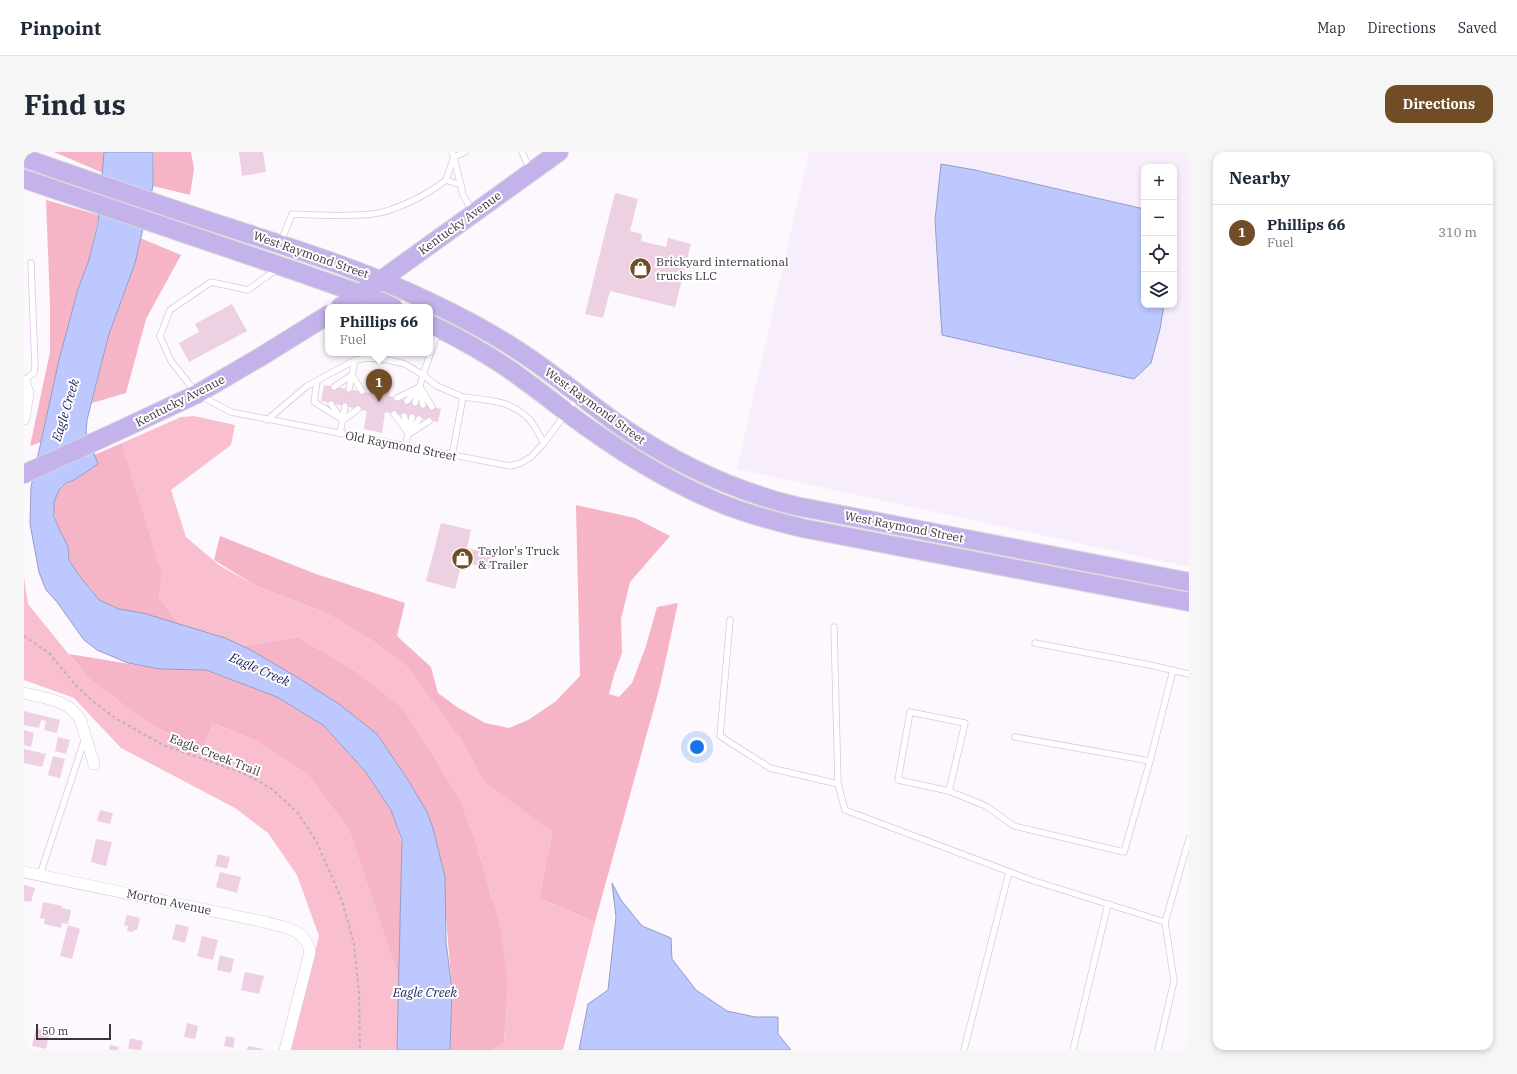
<!DOCTYPE html>
<html lang="en">
<head>
<meta charset="utf-8">
<style>
  :root { --surface:#fff; --page:#f6f6f7; --text:#1f2937; --muted:#747a83; --line:#e0e1e3; --accent:#714d27 }
  body { margin:0; font-family:"IBM Plex Serif",serif; background:var(--page); color:var(--text) }
  .controls { position:absolute; right:12px; top:12px; display:grid; overflow:hidden; border-radius:8px; box-shadow:0 2px 6px #0003 }
  .controls button { width:36px; height:36px; display:grid; place-items:center; padding:0; border:0; border-bottom:1px solid var(--line); background:var(--surface); color:var(--text); font:20px sans-serif }
  .scale { position:absolute; left:12px; bottom:10px; width:75px; box-sizing:border-box; padding-left:4px; border:2px solid #3c353f; border-top:0; font-size:11px; line-height:14px; white-space:nowrap; color:#3c353f; -webkit-text-stroke:3px #fff; paint-order:stroke }
  .you { position:absolute; left:673px; top:595px; width:14px; height:14px; margin:-10px; border:3px solid #fff; border-radius:50%; background:#1a73e8; box-shadow:0 0 0 6px #1a73e833 }
  .badge { display:grid; place-items:center; width:26px; height:26px; border-radius:50%; background:var(--accent); color:#fff; font-size:13px; font-weight:700 }
  .pin { position:absolute; translate:-50% -33px; filter:drop-shadow(0 1px 2px #0008) }
  .pin::after { content:''; position:absolute; top:21px; width:14px; height:12px; background:inherit; clip-path:polygon(0 0,100% 0,50% 100%) }
  .popup { position:absolute; left:301px; top:152px; width:108px; height:52px; box-sizing:border-box; display:grid; place-content:center; border-radius:8px; background:var(--surface); filter:drop-shadow(0 1px 3px #0005); font-size:13px; white-space:nowrap; color:var(--muted) }
  .popup b { font-size:15px; color:var(--text) }
  .popup::after { content:''; position:absolute; left:50%; top:100%; margin-left:-8px; border:8px solid transparent; border-top-color:var(--surface) }
  .list { margin:0; padding:0; list-style:none }
  h2 { display:flex; justify-content:space-between; align-items:center; height:52px; margin:0; padding:0 16px; font-size:17px }
  h2 small { font-size:13px; font-weight:400; color:var(--muted) }
  .list li { display:grid; grid-template-columns:26px 1fr auto; gap:12px; align-items:center; box-sizing:border-box; height:56px; padding:0 16px; border-top:1px solid var(--line) }
  .list b { display:block; font-size:15px; white-space:nowrap }
  .list p { margin:0; font-size:13px; white-space:nowrap; color:var(--muted) }
  .list em { font-size:13px; font-style:normal; color:var(--muted) }
  .icon { flex:none; width:22px; height:22px; fill:none; stroke:currentColor; stroke-width:2; stroke-linecap:round; stroke-linejoin:round }
  .map { position:relative; flex:none; width:1165px; height:898px; overflow:hidden; border-radius:12px }
  header { display:flex; align-items:center; gap:24px; box-sizing:border-box; height:56px; padding:0 20px; background:var(--surface); border-bottom:1px solid var(--line) }
  header strong { font-size:19px }
  nav { display:flex; gap:22px; margin-inline-start:auto; font-size:14px }
  .intro { display:flex; align-items:center; justify-content:space-between; box-sizing:border-box; height:96px; padding:0 24px }
  h1 { margin:0; font-size:28px }
  .button { padding:10px 18px; border-radius:12px; background:var(--accent); color:#fff; font-size:14px; font-weight:700 }
  main { display:flex; gap:24px; padding:0 24px }
  aside { flex:1; background:var(--surface); border-radius:12px; box-shadow:0 2px 6px #0003 }
  .map>svg:first-child { display:block }
  .built { fill:#f8eefb; fill-rule:evenodd }
  .green { fill:#fabfcf }
  .forest { fill:#f5b5c6 }
  .water { fill:#bdc8ff; stroke:#969cc5 }
  .building { fill:#edd0e2 }
  .lines { fill:none; stroke-linecap:round; stroke-linejoin:round }
  .service-casing { stroke:#dac7e0; stroke-width:7 }
  .minor-casing { stroke:#dac7e0; stroke-width:12 }
  .primary-casing { stroke:#d8d7d9; stroke-width:20 }
  .path { stroke:#b8b3ba; stroke-width:2; stroke-dasharray:3 3; stroke-linecap:butt }
  .service { stroke:#fff; stroke-width:5.5 }
  .minor { stroke:#fff; stroke-width:11 }
  .primary { stroke:#c4b3ea; stroke-width:18 }
  .labels { text-anchor:middle; stroke-width:4; stroke-linejoin:round; paint-order:stroke }
  .street-label { font-size:12px; fill:#3c353f; stroke:#fff }
  .poi-label { font-size:12px; fill:#3c353f; stroke:#fff; text-anchor:start }
  .water-label { font-size:13px; font-style:italic; fill:#1f215f; stroke:#fff }
</style>
</head>
<body>
<header>
<strong>Pinpoint</strong>
<nav><a>Map</a><a>Directions</a><a>Saved</a></nav>
</header>
<div class="intro"><h1>Find us</h1><a class="button">Directions</a></div>
<main>
<div class="map">
<svg width="1165" height="898" viewBox="0 0 1165 898">
  <rect width="100%" height="100%" fill="#fcf8fd"/>
  <!-- built -->
  <path class="built" d="M785 0H1165V415L713 317ZM1120 15H1150V153H1120Z"/>
  <!-- green -->
  <g class="green">
    <path d="M170 264 211 273 207 293 147 338 162 385 195 413 232 434 300 460 349 489 382 514 439 591 460 630 528 680 515 746 571 770 539 898H469L480 891 484 837 468 746 453 693 436 647 380 557 332 519 274 485 217 494 201 486 157 474 135 446 138 421 98 291 157 265Z"/>
    <path d="M0 425 4 452 64 526 118 567 139 579 179 595 189 571 230 588 283 622 325 678 375 827 373 898H266L295 784 273 723 244 681 211 656 97 596 50 546 0 528Z"/>
  </g>
  <!-- forest -->
  <g class="forest">
    <path d="M30 0H80L79 21Z"/>
    <path d="M130 0H167L170 17 166 43 129 34Z"/>
    <path d="M22 48 75 63 65 108 54 137 17 290 6 294 26 200V152Z"/>
    <path d="M116 86 157 103 122 167 102 241 68 251 85 182 104 131Z"/>
    <path d="M98 291 138 421 135 446 157 474 119 461 95 457 75 448 66 436 51 422 45 407 44 394 33 372 30 359V350L35 338 43 331 50 328 74 312 70 303Z"/>
    <path d="M552 353 611 366 646 384 606 430 597 467 598 501 590 523 585 542 595 545 608 531 622 494 633 455 654 451 636 534 571 770 515 746 528 680 460 630 439 591 382 514 349 489 300 460 232 434 190 408 196 384 292 422 381 451 373 484 407 515 414 541 433 555 461 571 485 576 504 568 531 550 556 524Z"/>
    <path d="M274 485 332 519 380 557 436 647 453 693 477 778 484 837 480 891 469 898H426L428 838 421 753 415 700 403 660 384 628 353 582 217 494Z"/>
    <path d="M45 502 136 517 182 518 253 545 299 573 341 619 367 658 378 691 375 827 325 678 283 622 230 588 189 571 179 595 139 579 118 567 64 526Z"/>
  </g>
  <!-- water -->
  <g class="water">
    <path d="M80 0H129V34L111 111 85 182 63 268 62 280 74 312 50 328 42 331 35 338 30 350V364L36 379 44 394 45 408 54 422 75 448 95 457 119 461 201 486 225 497 273 525 315 552 353 582 384 628 403 660 409 676 421 725 422 790 428 838 426 898H373L378 688 367 658 341 619 299 573 253 545 182 518 136 517 104 511 73 498 60 488 33 450 22 438 15 420 6 372 7 335 35 208 54 137 65 108 74 71Z"/>
    <path d="M917 12 951 18 1120 57V153H1140L1136 177 1127 211 1110 227 918 183 911 68Z"/>
    <path d="M588 731 597 748 618 774 647 786 648 807 672 838 703 859 731 865H754V882L767 898H555L564 852 584 838 592 765Z"/>
  </g>
  <!-- building -->
  <g class="building">
    <path d="M215 0H239L242 20 218 24Z"/>
    <path d="M591 41 614 47 606 79 618 82 617 89 642 95 644 86 667 92 651 155 586 139 579 166 561 162Z"/>
    <path d="M208 152 223 179 165 210 155 191 175 180 171 172Z"/>
    <path d="M350 223 368 227 365 244 417 257 414 270 361 260 358 281 340 277 343 259 297 249 300 233 346 241Z"/>
    <path d="M417 371 447 378 443 396 463 401 465 394 472 396 467 417 438 410 431 437 402 429Z"/>
    <path d="M0 559 36 568 33 581 20 578 22 569 17 568 15 576 0 573Z"/>
    <path d="M0 578 10 581 7 595 0 593Z"/>
    <path d="M34 585 46 588 42 602 31 599Z"/>
    <path d="M0 597 22 602 18 615 0 611Z"/>
    <path d="M29 604 41 607 36 626 24 623Z"/>
    <path d="M76 658 89 661 86 672 73 669Z"/>
    <path d="M72 687 88 690 82 714 67 710Z"/>
    <path d="M194 702 206 705 203 717 191 714Z"/>
    <path d="M196 720 217 725 213 741 192 735Z"/>
    <path d="M0 733 11 736 7 750 0 749Z"/>
    <path d="M19 750 38 754V756L47 758 44 772 38 771 37 776 20 772 21 767 16 766Z"/>
    <path d="M103 763 116 766 113 778H110L109 780 103 779 104 774 100 773Z"/>
    <path d="M152 772 165 775 161 791 148 787Z"/>
    <path d="M44 773 56 777 48 807 36 804Z"/>
    <path d="M178 784 194 788 189 808 173 804Z"/>
    <path d="M196 803 210 807 207 821 193 818Z"/>
    <path d="M221 820 240 824 235 842 217 838Z"/>
    <path d="M163 871 174 874 171 887 160 885Z"/>
    <path d="M12 876 26 879 22 897 8 894Z"/>
    <path d="M202 884 211 886 209 896 200 894Z"/>
    <path d="M106 886 119 889 117 898 104 897Z"/>
    <path d="M86 893 95 895 94 898H85Z"/>
    <path d="M224 894 239 897V898H223Z"/>
  </g>
  <g class="lines">
    <defs>
      <g id="service">
        <path d="M441 0 430 5 439 43 449 60"/>
        <path d="M498 0 506 18"/>
        <path d="M422 28 430 5 428 0"/>
        <path d="M257 90 268 62C294 63 322 65 348 62 370 60 405 42 422 28L437 33"/>
        <path d="M253 117 224 138 187 130 146 158 136 184 147 209 173 242 207 260 486 314 497 311 507 305 520 291 554 245"/>
        <path d="M414 179 399 223 413 234 439 245 428 304"/>
        <path d="M0 228 10 221 11 214 7 111"/>
        <path d="M293 229 290 250 319 268"/>
        <path d="M310 235 328 223 338 239"/>
        <path d="M396 235 408 255"/>
        <path d="M325 237 331 208"/>
        <path d="M396 239 399 253"/>
        <path d="M439 245C462 248 485 248 503 265 510 271 515 283 520 291"/>
        <path d="M373 246 396 235"/>
        <path d="M383 249 393 238"/>
        <path d="M307 252 317 266"/>
        <path d="M370 262 385 282"/>
        <path d="M380 264 384 278"/>
        <path d="M243 268 283 234 331 208 344 206 364 208 381 212 399 223 391 251"/>
        <path d="M319 268 334 257"/>
        <path d="M387 279 395 267"/>
        <path d="M316 282 321 254"/>
        <path d="M385 282 405 269"/>
        <path d="M381 295 388 265"/>
        <path d="M706 468 696 584 746 616 814 632"/>
        <path d="M810 475 814 632 821 658 1007 728 1141 770"/>
        <path d="M1011 491 1126 513 1165 522"/>
        <path d="M991 585 1126 609 1149 518"/>
        <path d="M925 639 941 571 886 560 874 628 925 639 962 654 990 674 1100 700 1126 609"/>
        <path d="M16 723 61 586"/>
        <path d="M940 898 985 720"/>
        <path d="M1049 898 1084 752"/>
        <path d="M1134 898 1150 829 1141 770 1165 687"/>
      </g>
      <g id="minor">
        <path d="M0 229 4 241 0 267"/>
        <path d="M0 541 22 546 35 550 46 556 56 567 70 612"/>
        <path d="M0 720 241 770C261 776 281 776 286 800L261 898"/>
      </g>
      <g id="primary">
        <path d="M0 6C63 28 127 50 191 71 264 95 338 117 408 151 435 164 462 178 487 194 526 218 560 248 598 275 651 311 710 339 772 354L1165 430"/>
        <path d="M0 27 274 120 351 147 369 155"/>
        <path d="M316 155 357 128 535 0"/>
        <path d="M406 172C439 188 471 206 500 228 524 245 546 264 570 280 608 307 649 331 691 349 719 361 749 369 778 376L1165 450"/>
        <path d="M0 322 94 279 173 242 238 204 304 163"/>
      </g>
    </defs>
    <!-- service casing -->
    <use href="#service" class="service-casing"/>
    <!-- minor casing -->
    <use href="#minor" class="minor-casing"/>
    <!-- primary casing -->
    <use href="#primary" class="primary-casing"/>
    <!-- path -->
    <path class="path" d="M0 484 25 501 54 536 70 550 91 566 139 593 216 620 233 628 249 638 274 661 292 689 305 718 318 749 330 792 335 841 336 898"/>
    <!-- service -->
    <use href="#service" class="service"/>
    <!-- minor -->
    <use href="#minor" class="minor"/>
    <!-- primary -->
    <use href="#primary" class="primary"/>
  </g>
  <!-- icons -->
  <defs>
    <symbol id="shop-disc" viewBox="-11 -11 22 22"><circle r="9.5" fill="#714d27" stroke="#fff"/><path d="M-5-2.5h2.3a2.7 3.5 0 0 1 5.4 0H5L5.5 6h-11ZM-1.5-2.5h3a1.5 2.3 0 0 0-3 0Z" fill="#fff"/></symbol>
  </defs>
  <g fill-rule="evenodd">
    <use href="#shop-disc" x="604" y="104" width="25" height="25"/>
    <use href="#shop-disc" x="426" y="394" width="25" height="25"/>
  </g>
  <g class="labels">
    <!-- street labels -->
    <g class="street-label">
      <text transform="translate(436 71) rotate(-36)" y="4">Kentucky Avenue</text>
      <text transform="translate(287 103) rotate(19)" y="4">West Raymond Street</text>
      <text transform="translate(156 249) rotate(-27)" y="4">Kentucky Avenue</text>
      <text transform="translate(571 254) rotate(36)" y="4">West Raymond Street</text>
      <text transform="translate(377 294) rotate(11)" y="4">Old Raymond Street</text>
      <text transform="translate(880 375) rotate(11)" y="4">West Raymond Street</text>
      <text transform="translate(191 603) rotate(21)" y="4">Eagle Creek Trail</text>
      <text transform="translate(145 750) rotate(12)" y="4">Morton Avenue</text>
    </g>
    <!-- poi labels -->
    <g class="poi-label">
      <text x="632" y="114">Brickyard international<tspan x="632" dy="14">trucks LLC</tspan></text>
      <text x="454" y="403">Taylor's Truck<tspan x="454" dy="14">&amp; Trailer</tspan></text>
    </g>
    <!-- water labels -->
    <g class="water-label">
      <text transform="translate(41 258) rotate(-73)" y="5">Eagle Creek</text>
      <text transform="translate(236 517) rotate(24)" y="5">Eagle Creek</text>
      <text x="401" y="845">Eagle Creek</text>
    </g>
  </g>
</svg>
<div class="controls">
<button>+</button>
<button>−</button>
<button><svg class="icon" aria-label="locate" viewBox="0 0 24 24"><circle cx="12" cy="12" r="6"/><path d="M12 2v4M12 18v4M2 12h4M18 12h4"/></svg></button>
<button><svg class="icon" aria-label="layers" viewBox="0 0 24 24"><path d="M12 4l9 5-9 5-9-5zM3 14l9 5 9-5"/></svg></button>
</div>
<div class="scale">50 m</div>
<div class="you"></div>
<div class="pin badge" style="left:355px;top:250px">1</div>
<div class="popup"><b>Phillips 66</b>Fuel</div>
</div>
<aside>
<h2>Nearby<small></small></h2>
<ul class="list">
<li><span class="badge">1</span><div><b>Phillips 66</b><p>Fuel</p></div><em>310 m</em></li>
</ul>
</aside>
</main>
</body>
</html>
